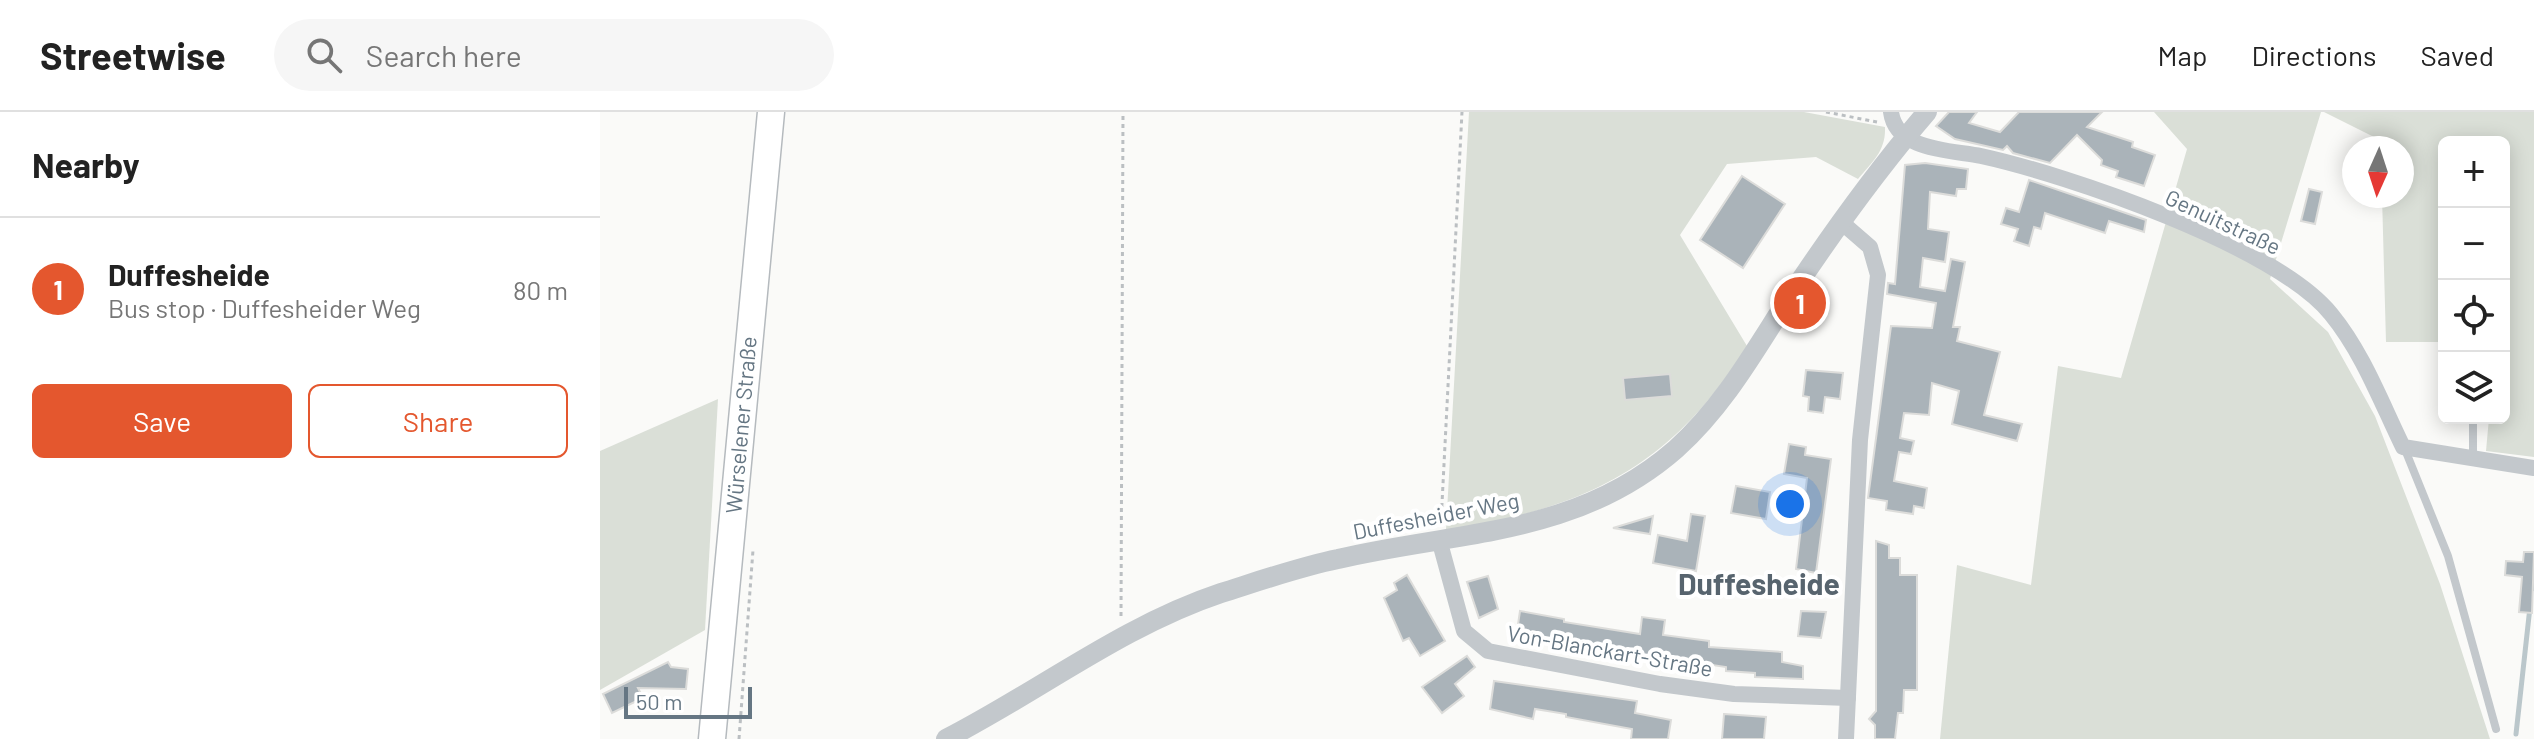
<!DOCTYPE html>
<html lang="en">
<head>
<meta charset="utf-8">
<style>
  :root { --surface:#fff; --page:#f6f6f6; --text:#222; --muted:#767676; --line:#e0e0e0; --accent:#e4572e }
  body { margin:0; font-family:Barlow,sans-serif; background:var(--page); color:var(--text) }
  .controls { position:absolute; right:24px; top:24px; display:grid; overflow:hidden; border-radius:12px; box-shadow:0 4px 20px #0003 }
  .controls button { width:72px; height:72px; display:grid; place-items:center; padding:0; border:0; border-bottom:2px solid var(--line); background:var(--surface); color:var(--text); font:40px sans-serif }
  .compass { position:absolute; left:1742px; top:24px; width:72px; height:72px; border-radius:50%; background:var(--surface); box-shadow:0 4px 20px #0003; rotate:183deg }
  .scale { position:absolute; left:24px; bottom:20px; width:128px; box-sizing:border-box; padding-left:8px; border:4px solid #657683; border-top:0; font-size:22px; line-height:28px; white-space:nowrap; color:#657683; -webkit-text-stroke:6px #fff; paint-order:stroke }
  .you { position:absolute; left:1190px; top:392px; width:28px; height:28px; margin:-20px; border:6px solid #fff; border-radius:50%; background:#1a73e8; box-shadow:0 0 0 12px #1a73e833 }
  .badge { display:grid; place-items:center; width:52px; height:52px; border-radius:50%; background:var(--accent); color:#fff; font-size:26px; font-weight:700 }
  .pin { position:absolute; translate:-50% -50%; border:4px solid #fff; box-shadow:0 2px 8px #0006 }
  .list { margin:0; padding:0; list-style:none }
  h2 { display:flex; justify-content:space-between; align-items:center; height:104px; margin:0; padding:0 32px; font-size:34px }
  h2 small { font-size:26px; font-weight:400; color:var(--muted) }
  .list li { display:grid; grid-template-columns:52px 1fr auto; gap:24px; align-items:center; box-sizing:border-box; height:144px; padding:0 32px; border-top:2px solid var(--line) }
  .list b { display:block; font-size:30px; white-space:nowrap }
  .list p { margin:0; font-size:26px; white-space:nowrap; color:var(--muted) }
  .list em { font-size:26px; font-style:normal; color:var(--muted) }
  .actions { display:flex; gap:16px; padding:24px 32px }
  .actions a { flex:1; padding:18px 0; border:2px solid var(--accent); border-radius:12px; text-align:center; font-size:28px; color:var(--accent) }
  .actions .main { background:var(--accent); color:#fff }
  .icon { flex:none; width:44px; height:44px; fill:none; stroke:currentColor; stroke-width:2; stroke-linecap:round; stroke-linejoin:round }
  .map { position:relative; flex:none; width:1934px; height:627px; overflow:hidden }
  header { display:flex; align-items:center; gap:48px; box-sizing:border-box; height:112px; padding:0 40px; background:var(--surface); border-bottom:2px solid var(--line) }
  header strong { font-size:38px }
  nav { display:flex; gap:44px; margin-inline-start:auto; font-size:28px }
  .search { width:560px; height:72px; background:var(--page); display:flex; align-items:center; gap:20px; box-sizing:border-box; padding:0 28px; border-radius:44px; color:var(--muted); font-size:30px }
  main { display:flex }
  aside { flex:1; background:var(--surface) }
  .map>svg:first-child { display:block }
  .green { fill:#dadfd7 }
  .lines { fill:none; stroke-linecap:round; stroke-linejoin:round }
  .stream { stroke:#bbc7cb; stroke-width:5 }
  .building { fill:#aab3b9; stroke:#dcdcda; stroke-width:2 }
  .primary-casing { stroke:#b5babe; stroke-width:29 }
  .path { stroke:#bbbfc2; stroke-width:3; stroke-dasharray:4 4; stroke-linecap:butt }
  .service { stroke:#c3c8cc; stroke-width:8 }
  .minor { stroke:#c3c8cc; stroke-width:16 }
  .tertiary { stroke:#c3c8cc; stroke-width:20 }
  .primary { stroke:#fff; stroke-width:26 }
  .labels { text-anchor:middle; stroke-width:8; stroke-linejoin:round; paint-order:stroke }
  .street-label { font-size:22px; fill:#657683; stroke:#fff }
  .district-label { font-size:30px; font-weight:bold; fill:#57646e; stroke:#fff }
</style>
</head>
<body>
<header>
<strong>Streetwise</strong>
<div class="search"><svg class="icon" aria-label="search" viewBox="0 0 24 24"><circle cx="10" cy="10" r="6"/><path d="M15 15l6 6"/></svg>Search here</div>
<nav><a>Map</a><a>Directions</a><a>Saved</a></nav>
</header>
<main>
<aside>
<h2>Nearby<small></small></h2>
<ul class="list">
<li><span class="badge">1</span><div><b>Duffesheide</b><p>Bus stop · Duffesheider Weg</p></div><em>80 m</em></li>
</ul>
<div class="actions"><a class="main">Save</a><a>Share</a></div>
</aside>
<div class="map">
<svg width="1934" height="627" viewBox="0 0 1934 627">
  <rect width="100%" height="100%" fill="#fafaf8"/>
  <!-- green -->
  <g class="green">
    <path d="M869 0H1204L1285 15C1286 39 1272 50 1258 67L1216 45 1127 52 1080 123 1147 234C1072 355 984 397 846 418Z"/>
    <path d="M1554 0H1721L1670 167 1728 220 1775 304 1840 472 1890 627H1340L1357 453 1431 473 1458 254 1521 266 1587 37Z"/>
    <path d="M1724 0H1934V345L1886 339 1889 306H1904V30H1844V230H1786L1782 84H1802V36H1780V28Z"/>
    <path d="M118 287 105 518 0 578V339Z"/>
  </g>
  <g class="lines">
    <!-- stream -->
    <g class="stream">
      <path d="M1932 477 1934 462"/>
      <path d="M1916 622 1930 495"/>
    </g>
  </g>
  <!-- building -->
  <g class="building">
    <path d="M1349 0H1377L1369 11 1400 20 1419 0H1502L1487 15 1533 30 1532 35 1555 43 1544 74 1516 65 1518 59 1501 53 1502 48 1477 23 1450 51 1413 41 1407 34 1403 38 1355 27 1336 14Z"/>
    <path d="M1325 51 1368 57 1366 77H1357L1356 84 1330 80 1328 117 1349 120 1345 150 1323 146 1320 175 1345 179 1351 147 1365 150 1353 215H1360L1357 229 1400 240 1384 303 1422 312 1417 329 1352 312 1359 279 1332 271 1329 303 1304 301 1300 326 1314 329 1311 342 1299 340 1294 369 1327 376 1324 396 1314 394 1313 402 1286 398 1287 389 1268 386 1291 214 1332 216 1336 191 1287 182 1288 171 1295 172 1305 53Z"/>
    <path d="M1142 64 1185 92 1143 156 1100 128Z"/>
    <path d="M1429 68 1546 108 1544 120 1509 109 1505 121 1445 101 1441 117 1434 115 1429 134 1414 129 1418 117 1401 112 1406 96 1419 100Z"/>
    <path d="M1709 77 1722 80 1715 112 1701 109Z"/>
    <path d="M1206 258 1243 261 1240 287 1225 285 1223 301 1208 299 1209 285 1203 284Z"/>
    <path d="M1070 262 1072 284 1025 288 1023 266Z"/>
    <path d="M1189 332 1206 335 1205 343 1231 347 1216 461 1196 457 1207 366 1184 362Z"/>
    <path d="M1136 374 1170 380 1166 407 1131 401Z"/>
    <path d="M1091 402 1105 404 1096 459 1053 451 1058 423 1087 429Z"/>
    <path d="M1053 404 1050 422 1013 416Z"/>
    <path d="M1276 429 1289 433V446H1300V463H1317V578H1304L1303 601H1298L1295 627H1275V613L1269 607 1276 599Z"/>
    <path d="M1924 440H1934L1932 501 1919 500 1922 465 1905 463 1906 449 1923 450Z"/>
    <path d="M807 463 845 529 820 544 809 526 803 529 784 486 797 478 794 471Z"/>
    <path d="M888 464 898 497 879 506 867 470Z"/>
    <path d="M920 499 964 507V510L1040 522 1042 505 1065 508 1063 523 1109 529V535L1182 540V550L1203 554V567L1155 565V561L1126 559V555L1059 545 1058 550 916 526Z"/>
    <path d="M1201 499 1226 500 1221 526 1198 524Z"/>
    <path d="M867 544 875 555 855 572 864 584 842 601 822 575Z"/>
    <path d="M68 550 71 555 88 557 86 577 38 576 43 586 12 601 3 582Z"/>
    <path d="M894 569 1037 589 1035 601 1071 608 1068 627H1031L1032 617 966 605V602L935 597 933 607 890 597Z"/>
    <path d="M1124 602 1166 605 1164 627H1122Z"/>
  </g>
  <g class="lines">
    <defs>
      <path id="primary" d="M112 627 171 0"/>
    </defs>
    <!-- primary casing -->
    <use href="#primary" class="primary-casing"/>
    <!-- path -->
    <g class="path">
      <path d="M1226 0 1277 10"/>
      <path d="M841 411 862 0"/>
      <path d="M521 504 523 0"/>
      <path d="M139 627 153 438"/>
    </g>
    <!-- service -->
    <g class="service">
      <path d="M1873 306V347"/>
      <path d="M1804 335 1848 444 1896 617"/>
    </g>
    <!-- minor -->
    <g class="minor">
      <path d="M1291 0C1296 39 1351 38 1381 44 1468 63 1676 134 1731 202 1763 241 1781 290 1803 335L1934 356"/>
      <path d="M1240 109 1270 135 1278 163 1260 328 1246 627"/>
      <path d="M840 431 864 519 888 539 1060 572 1134 582 1248 586"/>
    </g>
    <!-- tertiary -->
    <path class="tertiary" d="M346 627C438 580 522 514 621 481 659 469 699 455 738 447 858 419 977 424 1076 337 1126 292 1156 236 1192 181 1234 118 1278 57 1327 0"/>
    <!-- primary -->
    <use href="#primary" class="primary"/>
  </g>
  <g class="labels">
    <!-- street labels -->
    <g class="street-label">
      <text transform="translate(1623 110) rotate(25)" y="8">Genuitstraße</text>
      <text transform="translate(141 313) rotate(-85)" y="8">Würselener Straße</text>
      <text transform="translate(836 404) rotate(-11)" y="8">Duffesheider Weg</text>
      <text transform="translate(1010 539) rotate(10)" y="8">Von-Blanckart-Straße</text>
    </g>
    <!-- district labels -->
    <g class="district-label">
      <text x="1159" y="483">Duffesheide</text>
    </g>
  </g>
</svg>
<div class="controls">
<button>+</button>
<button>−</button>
<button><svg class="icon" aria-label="locate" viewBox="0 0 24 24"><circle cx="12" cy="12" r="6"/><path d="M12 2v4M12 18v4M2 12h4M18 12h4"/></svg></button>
<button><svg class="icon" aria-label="layers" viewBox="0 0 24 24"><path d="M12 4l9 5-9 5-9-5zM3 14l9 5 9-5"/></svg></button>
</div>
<svg class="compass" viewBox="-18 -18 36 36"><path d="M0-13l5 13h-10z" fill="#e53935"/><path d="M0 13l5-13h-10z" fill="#767676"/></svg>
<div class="scale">50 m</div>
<div class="you"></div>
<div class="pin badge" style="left:1200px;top:191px">1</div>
</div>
</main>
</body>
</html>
